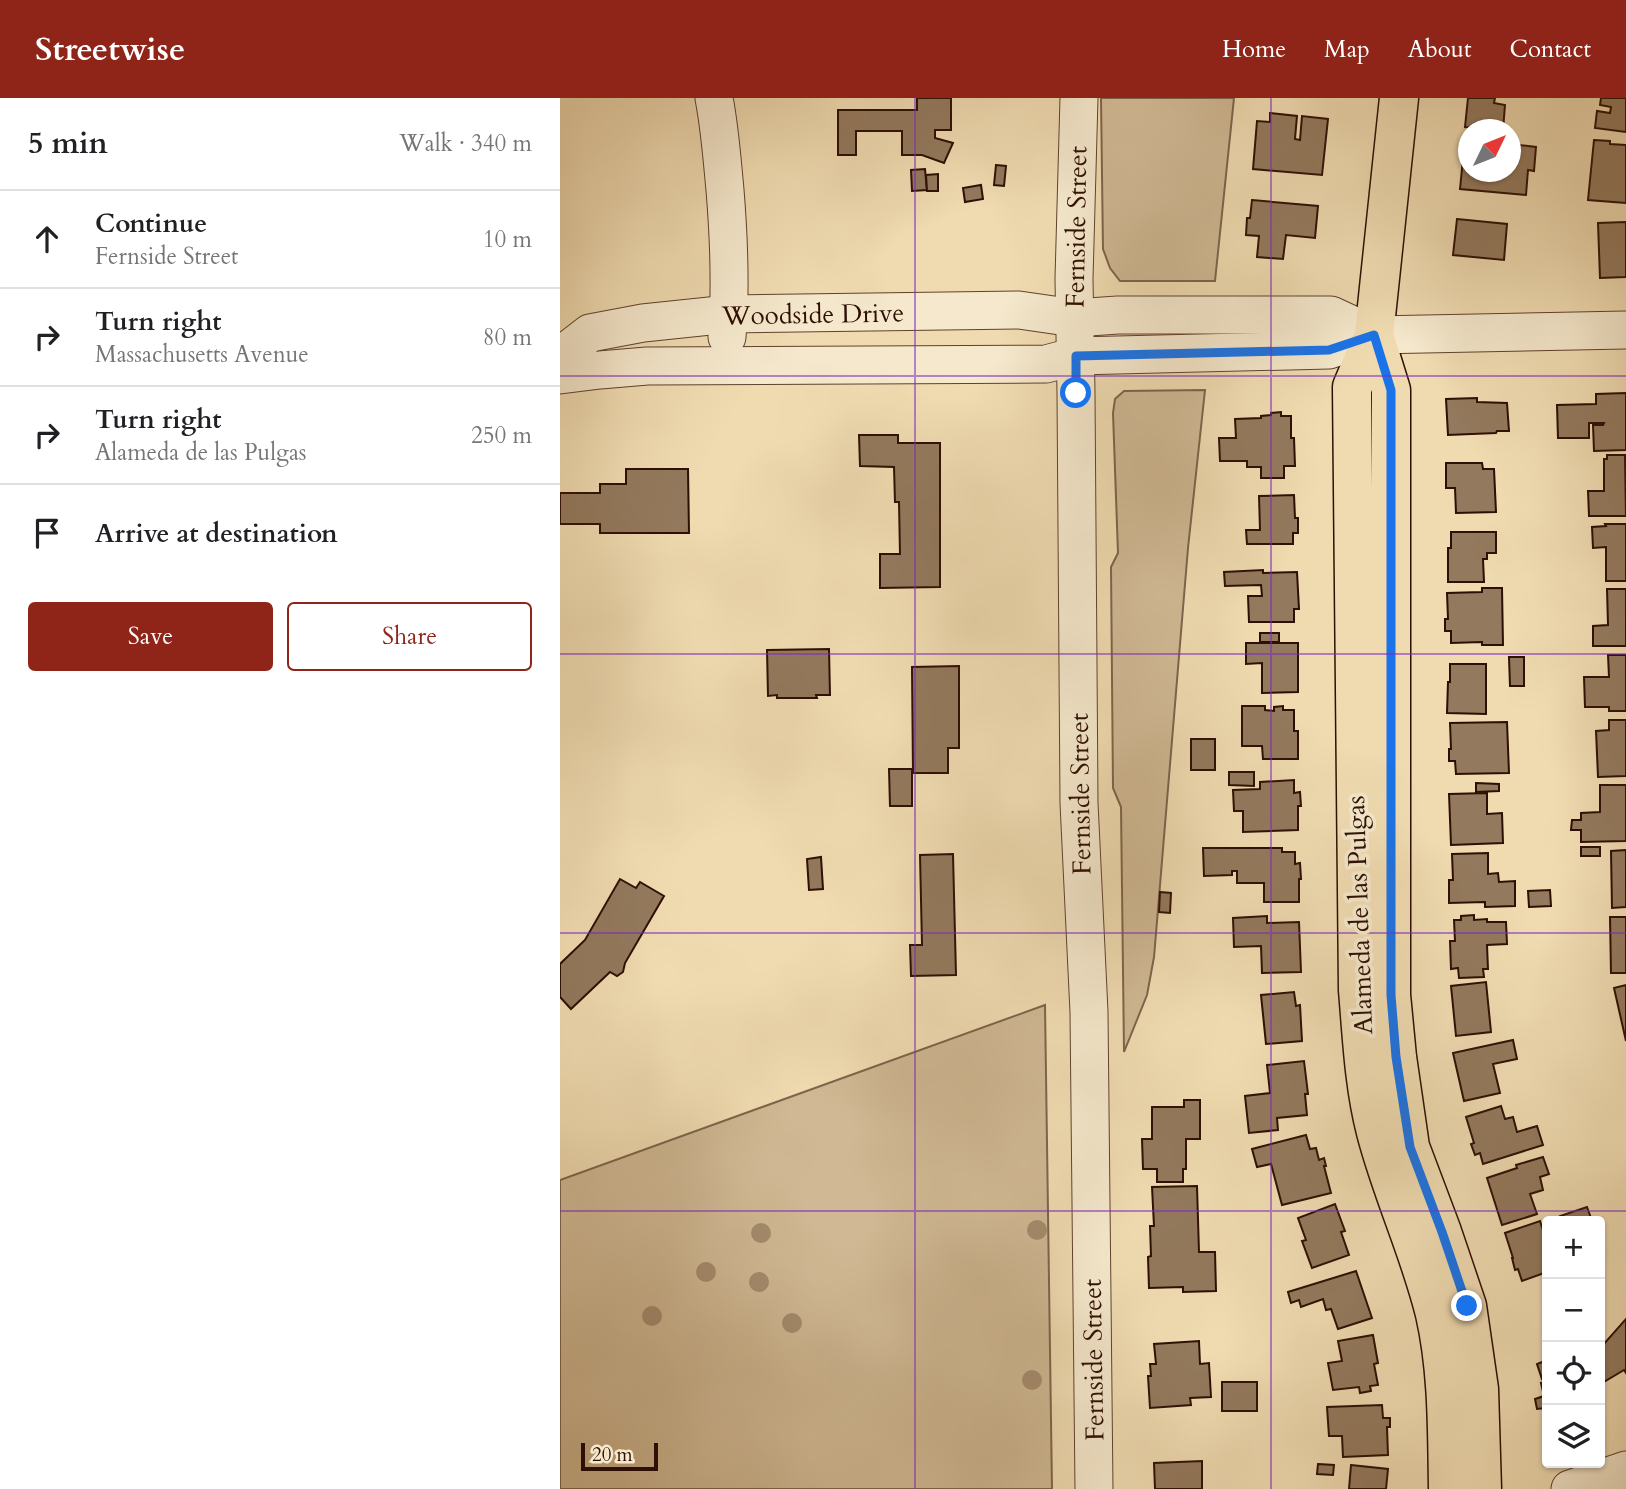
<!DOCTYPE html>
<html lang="en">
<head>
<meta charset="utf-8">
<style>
  :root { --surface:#fff; --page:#f2f2f2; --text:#202124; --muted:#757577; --line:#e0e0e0; --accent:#8f2418 }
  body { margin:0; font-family:Cardo,serif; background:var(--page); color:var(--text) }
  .controls { position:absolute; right:21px; bottom:21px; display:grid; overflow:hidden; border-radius:7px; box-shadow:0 2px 5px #0004 }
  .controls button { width:63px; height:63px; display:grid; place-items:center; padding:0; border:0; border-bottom:2px solid var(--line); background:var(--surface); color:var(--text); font:35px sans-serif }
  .compass { position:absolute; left:898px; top:21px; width:63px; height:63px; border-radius:50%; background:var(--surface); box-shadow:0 2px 5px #0004; rotate:47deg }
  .scale { position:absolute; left:21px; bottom:18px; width:77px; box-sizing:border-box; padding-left:7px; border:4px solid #2e0f03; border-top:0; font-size:19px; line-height:24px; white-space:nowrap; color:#2e0f03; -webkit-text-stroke:5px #f5e8cc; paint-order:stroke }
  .stop { position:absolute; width:21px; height:21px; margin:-16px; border:5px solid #1a73e8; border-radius:50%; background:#fff }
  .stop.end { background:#1a73e8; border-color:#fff; box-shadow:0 2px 7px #0008 }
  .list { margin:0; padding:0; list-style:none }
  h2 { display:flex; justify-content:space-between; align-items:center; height:91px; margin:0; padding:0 28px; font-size:30px }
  h2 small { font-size:23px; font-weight:400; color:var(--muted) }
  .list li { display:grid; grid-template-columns:46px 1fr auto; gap:21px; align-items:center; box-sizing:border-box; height:98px; padding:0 28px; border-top:2px solid var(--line) }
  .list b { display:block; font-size:26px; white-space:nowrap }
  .list p { margin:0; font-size:23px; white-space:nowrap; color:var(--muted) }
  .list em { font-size:23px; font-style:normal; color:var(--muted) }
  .actions { display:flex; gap:14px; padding:21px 28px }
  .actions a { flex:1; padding:16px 0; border:2px solid var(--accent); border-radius:7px; text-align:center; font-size:24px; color:var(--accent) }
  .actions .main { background:var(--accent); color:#fff }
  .icon { flex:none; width:38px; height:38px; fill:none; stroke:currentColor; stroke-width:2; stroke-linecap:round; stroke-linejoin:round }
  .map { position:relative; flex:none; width:1066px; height:1391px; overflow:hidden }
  header { display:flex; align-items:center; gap:42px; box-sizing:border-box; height:98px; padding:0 35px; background:var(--accent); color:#fff }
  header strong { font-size:33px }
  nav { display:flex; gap:38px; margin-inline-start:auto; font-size:24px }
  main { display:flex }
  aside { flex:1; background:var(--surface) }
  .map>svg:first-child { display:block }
  .green { fill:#cfb893; stroke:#7e644b; stroke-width:2 }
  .building { fill:#93795d; stroke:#2e0f03; stroke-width:2 }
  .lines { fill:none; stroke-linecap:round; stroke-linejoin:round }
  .minor-casing { stroke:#5e422e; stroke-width:39 }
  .major-casing { stroke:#2e0f03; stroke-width:41 }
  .minor { stroke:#f5e8cc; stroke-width:37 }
  .major { stroke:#f0dbb1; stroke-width:38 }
  .tree { fill:#a48b6d }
  .route { stroke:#1a73e8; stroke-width:9 }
  .grid { fill:none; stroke:#7b2cbf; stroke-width:2; stroke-opacity:0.55 }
  .labels { text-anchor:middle; stroke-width:7; stroke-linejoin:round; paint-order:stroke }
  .street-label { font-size:26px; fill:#2e0f03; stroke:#f5e8cc }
</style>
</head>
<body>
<header>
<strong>Streetwise</strong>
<nav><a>Home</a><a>Map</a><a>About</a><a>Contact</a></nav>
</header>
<main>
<aside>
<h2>5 min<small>Walk · 340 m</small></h2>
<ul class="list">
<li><svg class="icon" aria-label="ahead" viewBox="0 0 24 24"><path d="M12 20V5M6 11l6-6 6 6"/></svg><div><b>Continue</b><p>Fernside Street</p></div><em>10 m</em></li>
<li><svg class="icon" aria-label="right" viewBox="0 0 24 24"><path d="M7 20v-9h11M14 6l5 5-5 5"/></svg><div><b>Turn right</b><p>Massachusetts Avenue</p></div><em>80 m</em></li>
<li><svg class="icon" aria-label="right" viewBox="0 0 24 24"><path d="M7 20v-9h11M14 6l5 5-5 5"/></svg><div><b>Turn right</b><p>Alameda de las Pulgas</p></div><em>250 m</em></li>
<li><svg class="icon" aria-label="arrive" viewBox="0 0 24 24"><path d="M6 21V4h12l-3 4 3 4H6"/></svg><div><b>Arrive at destination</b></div></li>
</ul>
<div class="actions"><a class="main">Save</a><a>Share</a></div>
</aside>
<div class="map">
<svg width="1066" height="1391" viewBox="0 0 1066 1391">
  <rect width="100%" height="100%" fill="#f0dbb1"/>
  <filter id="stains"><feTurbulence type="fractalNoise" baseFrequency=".00286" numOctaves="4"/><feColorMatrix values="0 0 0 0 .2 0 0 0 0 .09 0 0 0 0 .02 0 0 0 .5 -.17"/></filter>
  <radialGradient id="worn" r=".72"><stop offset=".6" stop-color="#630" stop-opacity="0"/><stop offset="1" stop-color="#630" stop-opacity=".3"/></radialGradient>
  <!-- green -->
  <g class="green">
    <path d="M541 0H674L655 183H560L550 170 543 151Z"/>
    <path d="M645 292 628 450 594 859 587 897 564 954 561 709 553 690 551 469 558 455 553 315 555 301 564 293Z"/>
    <path d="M485 907 492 1391H0V1082Z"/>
  </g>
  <!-- building -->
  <g class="building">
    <path d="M357 0H391V32H375V40L393 45 384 65 362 57H342V33H296V57H278V12H357Z"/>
    <path d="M908 0H935L934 5 945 7 943 32 905 29Z"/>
    <path d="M1041 0H1066V34L1035 30 1037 13 1050 15 1051 9 1040 7Z"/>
    <path d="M710 15 737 18 735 41 740 42 742 18 768 21 762 77 693 71 697 23 710 24Z"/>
    <path d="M905 40 908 41V74H950V46L976 49 974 73 968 72 966 97 900 91Z"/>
    <path d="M1034 42 1050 43V46L1066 47V105L1028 102Z"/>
    <path d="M436 67 446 68 444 88 434 87Z"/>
    <path d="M365 71 367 92 352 93 351 72Z"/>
    <path d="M378 76V93H367L366 77Z"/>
    <path d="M421 87 423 101 405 104 403 90Z"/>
    <path d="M692 102 758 108 755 140 726 137 723 161 697 159 699 138 686 137 687 120H690Z"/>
    <path d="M897 121 947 126 944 162 893 157Z"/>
    <path d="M1066 124V179L1040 180 1038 125Z"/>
    <path d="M1066 295V352L1034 353 1033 327H1043L1044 325H1029V340H998L997 307 1036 306V296Z"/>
    <path d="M917 300V304L947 305 949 333H937L936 335 888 337 886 301Z"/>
    <path d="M721 314V318H731V340H734L735 368H724V380H701V369H687V363H660L659 340H676L675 321 701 320V318L711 317V315Z"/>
    <path d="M299 337H338V345H380V489L320 490V456H340L339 404H335L334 369 300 368Z"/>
    <path d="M1047 357H1065L1066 418H1029L1028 393H1044V361H1047Z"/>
    <path d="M886 365H922L923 371H934L936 414 896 415 895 390H886Z"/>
    <path d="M66 371H128L129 435H40V426H0V395H40V386H66Z"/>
    <path d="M734 397 735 420H738V435H733V446H687L686 432H700L699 398Z"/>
    <path d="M1045 426H1066V483H1046V449L1033 450 1032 429 1046 428Z"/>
    <path d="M891 434H936V455H927V461H923L924 484H888V450H891Z"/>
    <path d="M703 472V475L737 474 739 511H734V524H689L688 498H702L701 487 665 488 664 474Z"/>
    <path d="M922 490H942L943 547H922V544L891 545V533H885V521H888L887 495 922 494Z"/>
    <path d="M1047 491H1066V548H1033V528L1048 527Z"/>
    <rect x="700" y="535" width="19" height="9"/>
    <path d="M686 545H738V594L702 595V565L686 566Z"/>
    <path d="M269 551 270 597H256L257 600H217V597L208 598 207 552Z"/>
    <path d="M1048 557H1066V613H1049V609H1025L1024 579H1049Z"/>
    <path d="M949 559H964V588H950Z"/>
    <path d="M890 566H926V616L887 615 888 584H890Z"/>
    <path d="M399 568V650H388V675H353L352 569Z"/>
    <path d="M682 608H705V612L714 613V609L723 608V612H734V633H738V661H703L702 648H682Z"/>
    <path d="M1049 622H1066V678L1038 679 1036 633 1049 632Z"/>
    <path d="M947 624 949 675 896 676 895 663H889V651H891L890 625Z"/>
    <rect x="631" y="641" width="24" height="31"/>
    <path d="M329 671H352V708H330Z"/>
    <path d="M669 674H694V688L669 687Z"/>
    <path d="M734 682V695L740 694 741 708H738V732L683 734V713H674L673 692 700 691V684Z"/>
    <path d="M916 685 939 686V693L916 694Z"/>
    <path d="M1040 687H1066V743L1021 744V732H1011L1012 722H1021V715L1040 714Z"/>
    <path d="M927 695V716L942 715 943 745 891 747 889 696Z"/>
    <rect x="1021" y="749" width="19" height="9"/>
    <path d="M643 750H722V754H735V766L740 765 741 781H739V804H704V785H677V773H672V777L644 778Z"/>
    <path d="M1066 752V809L1052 810 1051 753Z"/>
    <path d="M928 755V776L938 775 939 784 955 783V808L925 809V804L889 805V782H893L892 756Z"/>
    <path d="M393 756 396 877 351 878 350 847H362L360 757Z"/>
    <path d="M261 759 263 791 249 792 247 761Z"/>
    <path d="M60 781 76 790 80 784 104 798 65 865 63 874 57 878 50 874 11 911 0 899V866L25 842Z"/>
    <path d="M990 792 991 808 969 809 968 793Z"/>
    <path d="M600 794 611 795 610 815 599 814Z"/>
    <path d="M914 817V822L927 821V824H946L947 846 927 847 928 871H923L924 879 899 880 898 870 891 871 890 843H895L894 822H901V818Z"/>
    <path d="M707 818V825L739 824 741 874 702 875 701 848 674 849 673 820Z"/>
    <path d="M1050 819H1066V875H1051Z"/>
    <path d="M926 884 931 934 896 938 891 888Z"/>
    <path d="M1066 887V943L1054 890Z"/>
    <path d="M734 894 736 908 740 907 742 943 706 946 701 897Z"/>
    <path d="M953 942 957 961 933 966 940 995 904 1003 893 955Z"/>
    <path d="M744 963 748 996H745L747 1017 717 1020 718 1032 689 1035 685 998 710 995 707 967Z"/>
    <path d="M624 1002H640V1041H626V1071H623V1084H597V1071H583L582 1041H592V1009H624Z"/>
    <path d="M941 1008 945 1021 953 1019 957 1034 977 1028 983 1047 923 1066 920 1055 915 1057 911 1046 914 1045 906 1019Z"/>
    <path d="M746 1037 750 1051 756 1050 759 1062 764 1060 766 1068H764L771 1095 722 1107 711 1066 697 1069 692 1051Z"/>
    <path d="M983 1059 989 1076 980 1079 983 1092 970 1096 977 1116 942 1127 927 1080 957 1070 956 1067Z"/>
    <path d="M637 1088 639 1154H655L656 1193 623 1194V1189L589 1190 588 1159 591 1158 590 1128H594L592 1089Z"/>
    <path d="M775 1106 785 1133 781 1134 789 1157 752 1170 742 1143 746 1142 738 1120Z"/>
    <path d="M1027 1109 1031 1120 1021 1123H1002L1000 1118Z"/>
    <path d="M980 1123 987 1144V1174L962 1183 958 1171 955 1172 952 1160H953L945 1135Z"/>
    <path d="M796 1173 812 1220 778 1231 771 1211 766 1212 763 1201 741 1209 739 1202 731 1205 728 1194Z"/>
    <path d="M1066 1221V1275L1064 1272 1042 1285 1040 1281V1253L1044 1251 1042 1248Z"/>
    <path d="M813 1237 818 1265 814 1266 818 1287 810 1288 811 1293 800 1295 799 1289 773 1292 768 1265 782 1263 778 1243Z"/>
    <path d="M639 1243 640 1266 649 1265 651 1299 630 1300 631 1307 590 1310 588 1278H591L590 1266H596L594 1246Z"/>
    <path d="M987 1262V1280L982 1281 977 1266Z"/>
    <path d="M987 1283V1320L985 1310 977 1311 975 1301 984 1298 981 1285Z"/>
    <rect x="662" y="1284" width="35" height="29"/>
    <path d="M822 1307 823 1320H830V1329H827L828 1357 783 1359 782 1338H769L767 1309Z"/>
    <path d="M642 1363V1391H595L594 1365Z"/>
    <path d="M758 1366 774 1367 773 1377 757 1376Z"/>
    <path d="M791 1367 828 1371 826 1391H789Z"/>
  </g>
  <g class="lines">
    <defs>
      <g id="minor">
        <path d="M154 0C160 31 162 61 165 92 169 141 171 190 167 239"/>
        <path d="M519 0 514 181 516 295 519 705 529 914 534 1391"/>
        <path d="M0 258 30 235 83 225 169 216 459 212 514 220 558 217H771L814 237"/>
        <path d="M0 277 40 272 87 268 486 266 516 258 769 252 814 237 1066 232"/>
        <path d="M1010 1391 1066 1372"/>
      </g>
      <g id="major">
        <path d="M839 0 814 237 792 289 798 892C802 939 804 988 816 1034 832 1096 860 1154 875 1216 888 1273 887 1333 888 1391"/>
        <path d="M814 237 831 292V897L837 959 850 1049 882 1134 907 1208 919 1291 922 1391"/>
      </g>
    </defs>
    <!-- minor casing -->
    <use href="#minor" class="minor-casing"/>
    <!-- major casing -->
    <use href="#major" class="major-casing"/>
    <!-- minor -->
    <use href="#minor" class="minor"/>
    <!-- major -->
    <use href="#major" class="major"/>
  </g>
  <!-- trees -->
  <g class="tree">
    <circle cx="477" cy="1132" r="10"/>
    <circle cx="201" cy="1135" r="10"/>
    <circle cx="146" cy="1174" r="10"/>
    <circle cx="199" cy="1184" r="10"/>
    <circle cx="92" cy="1218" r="10"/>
    <circle cx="232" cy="1225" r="10"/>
    <circle cx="472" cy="1282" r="10"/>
  </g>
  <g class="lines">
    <!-- route -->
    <path class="route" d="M516 295V258L769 252 814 237 831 292V897L836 959 850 1049 882 1134 907 1208"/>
  </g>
  <!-- grid -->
  <path class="grid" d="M355 0V1391M711 0V1391M0 278H1066M0 556H1066M0 835H1066M0 1113H1066"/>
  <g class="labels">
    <!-- street labels -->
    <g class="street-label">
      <text transform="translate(516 129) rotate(-89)" y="9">Fernside Street</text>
      <text transform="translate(253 216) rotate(-1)" y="9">Woodside Drive</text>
      <text transform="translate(520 696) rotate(-91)" y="9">Fernside Street</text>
      <text transform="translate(799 817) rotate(-92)" y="9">Alameda de las Pulgas</text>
      <text transform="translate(533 1262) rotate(-91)" y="9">Fernside Street</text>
    </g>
  </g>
  <rect width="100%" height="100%" filter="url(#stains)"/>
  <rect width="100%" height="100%" fill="url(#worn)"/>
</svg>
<div class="controls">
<button>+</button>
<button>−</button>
<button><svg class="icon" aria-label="locate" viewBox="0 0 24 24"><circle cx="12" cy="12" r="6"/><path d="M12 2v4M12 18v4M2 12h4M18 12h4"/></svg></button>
<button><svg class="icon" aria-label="layers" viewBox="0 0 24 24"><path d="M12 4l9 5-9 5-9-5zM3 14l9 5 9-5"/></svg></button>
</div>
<svg class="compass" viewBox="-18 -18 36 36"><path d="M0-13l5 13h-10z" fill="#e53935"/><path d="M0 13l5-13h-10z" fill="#757577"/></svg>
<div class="scale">20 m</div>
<div class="stop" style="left:516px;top:295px"></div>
<div class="stop end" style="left:907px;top:1208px"></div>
</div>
</main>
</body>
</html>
